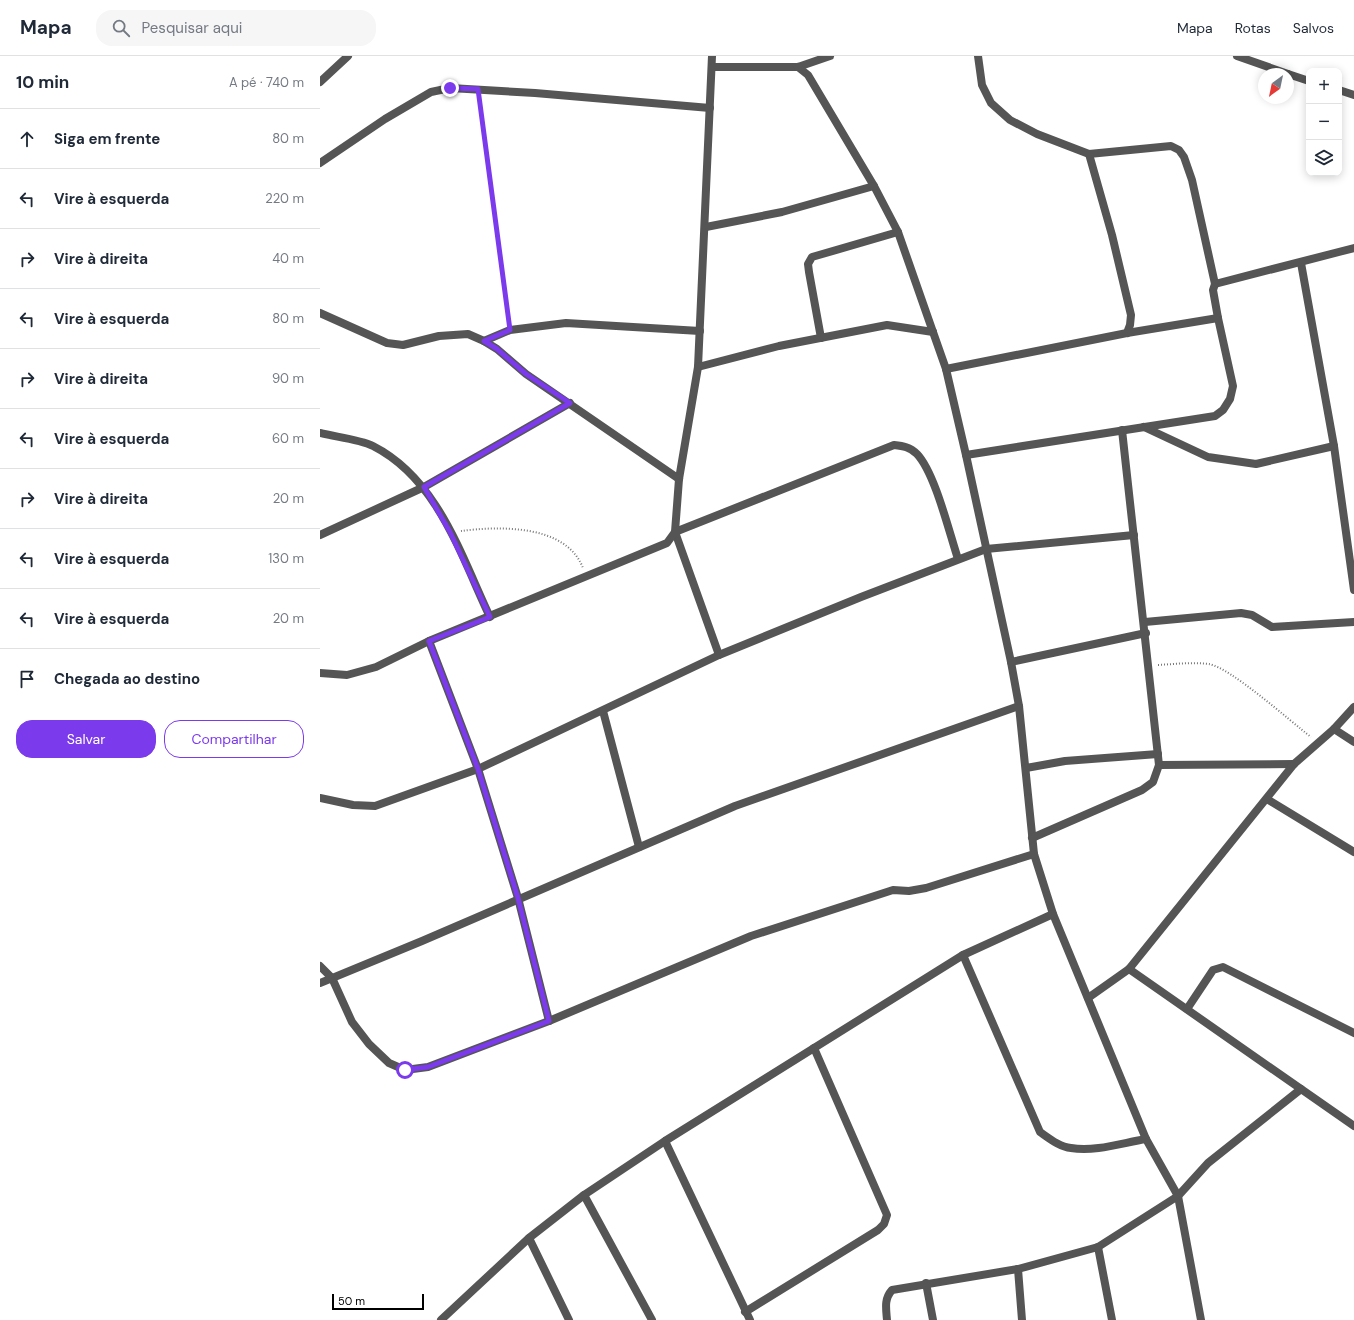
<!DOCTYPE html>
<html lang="pt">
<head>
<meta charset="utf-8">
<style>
  :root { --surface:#fff; --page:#f6f6f7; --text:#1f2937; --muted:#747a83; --line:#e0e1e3; --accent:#7c3aed }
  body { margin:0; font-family:"DM Sans",sans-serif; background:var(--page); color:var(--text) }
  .controls { position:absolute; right:12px; top:12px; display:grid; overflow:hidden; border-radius:8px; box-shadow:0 2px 10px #0003 }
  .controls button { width:36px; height:36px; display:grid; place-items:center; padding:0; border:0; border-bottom:1px solid var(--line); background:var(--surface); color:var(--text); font:20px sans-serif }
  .compass { position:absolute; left:938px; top:12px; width:36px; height:36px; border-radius:50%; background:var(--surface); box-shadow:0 2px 10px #0003; rotate:213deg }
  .scale { position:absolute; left:12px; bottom:10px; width:92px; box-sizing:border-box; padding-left:4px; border:2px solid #000; border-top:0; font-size:11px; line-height:14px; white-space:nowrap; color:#000; -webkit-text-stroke:3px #fff; paint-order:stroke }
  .stop { position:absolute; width:12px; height:12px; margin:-9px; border:3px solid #7c3aed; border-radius:50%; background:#fff }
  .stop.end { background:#7c3aed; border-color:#fff; box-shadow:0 1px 4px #0008 }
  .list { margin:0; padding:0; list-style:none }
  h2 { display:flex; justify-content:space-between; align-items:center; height:52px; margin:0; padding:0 16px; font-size:17px }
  h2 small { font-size:13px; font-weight:400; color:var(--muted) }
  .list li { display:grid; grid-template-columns:26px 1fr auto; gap:12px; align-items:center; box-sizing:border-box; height:60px; padding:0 16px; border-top:1px solid var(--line) }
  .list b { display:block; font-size:15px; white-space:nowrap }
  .list em { font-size:13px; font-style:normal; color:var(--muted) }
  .actions { display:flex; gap:8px; padding:12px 16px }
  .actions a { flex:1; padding:9px 0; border:1px solid var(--accent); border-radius:16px; text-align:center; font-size:14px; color:var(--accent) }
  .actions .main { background:var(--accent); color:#fff }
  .icon { flex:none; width:22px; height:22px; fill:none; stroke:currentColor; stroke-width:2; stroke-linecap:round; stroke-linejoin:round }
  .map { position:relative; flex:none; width:1034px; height:1264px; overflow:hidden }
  header { display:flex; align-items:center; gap:24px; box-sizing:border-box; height:56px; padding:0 20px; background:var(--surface); border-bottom:1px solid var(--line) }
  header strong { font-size:19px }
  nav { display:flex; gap:22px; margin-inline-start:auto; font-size:14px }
  .search { width:280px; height:36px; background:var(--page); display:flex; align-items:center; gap:10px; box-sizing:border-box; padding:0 14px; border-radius:16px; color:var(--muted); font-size:15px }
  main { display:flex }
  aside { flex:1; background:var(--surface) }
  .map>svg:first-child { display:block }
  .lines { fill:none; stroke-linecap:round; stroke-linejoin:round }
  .path { stroke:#777; stroke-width:2; stroke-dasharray:1 2; stroke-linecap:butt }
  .minor { stroke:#555; stroke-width:8 }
  .route { stroke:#7c3aed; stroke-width:5 }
</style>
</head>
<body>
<header>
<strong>Mapa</strong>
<div class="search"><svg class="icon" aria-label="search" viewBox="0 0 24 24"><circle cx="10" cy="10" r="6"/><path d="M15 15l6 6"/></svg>Pesquisar aqui</div>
<nav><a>Mapa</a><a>Rotas</a><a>Salvos</a></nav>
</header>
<main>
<aside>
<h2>10 min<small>A pé · 740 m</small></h2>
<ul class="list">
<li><svg class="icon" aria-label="ahead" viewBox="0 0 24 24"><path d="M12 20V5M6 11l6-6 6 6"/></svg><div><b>Siga em frente</b></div><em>80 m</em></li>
<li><svg class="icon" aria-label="left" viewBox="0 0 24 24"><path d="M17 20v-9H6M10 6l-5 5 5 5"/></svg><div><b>Vire à esquerda</b></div><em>220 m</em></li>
<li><svg class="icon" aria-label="right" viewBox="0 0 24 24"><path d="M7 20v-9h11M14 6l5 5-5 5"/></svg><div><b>Vire à direita</b></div><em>40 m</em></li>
<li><svg class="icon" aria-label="left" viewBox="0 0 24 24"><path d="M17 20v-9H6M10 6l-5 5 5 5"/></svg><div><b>Vire à esquerda</b></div><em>80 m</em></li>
<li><svg class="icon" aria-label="right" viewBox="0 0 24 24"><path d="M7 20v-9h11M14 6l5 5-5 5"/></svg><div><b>Vire à direita</b></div><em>90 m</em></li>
<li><svg class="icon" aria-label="left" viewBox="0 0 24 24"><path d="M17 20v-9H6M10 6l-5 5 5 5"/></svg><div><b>Vire à esquerda</b></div><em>60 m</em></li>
<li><svg class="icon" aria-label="right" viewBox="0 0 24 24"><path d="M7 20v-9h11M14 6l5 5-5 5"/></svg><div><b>Vire à direita</b></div><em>20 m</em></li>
<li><svg class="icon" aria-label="left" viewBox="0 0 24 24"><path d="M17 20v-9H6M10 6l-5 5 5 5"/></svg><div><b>Vire à esquerda</b></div><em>130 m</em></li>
<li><svg class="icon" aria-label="left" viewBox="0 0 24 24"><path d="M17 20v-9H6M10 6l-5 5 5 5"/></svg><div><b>Vire à esquerda</b></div><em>20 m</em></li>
<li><svg class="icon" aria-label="arrive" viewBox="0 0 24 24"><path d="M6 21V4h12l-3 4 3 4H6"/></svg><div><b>Chegada ao destino</b></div></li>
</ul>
<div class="actions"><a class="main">Salvar</a><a>Compartilhar</a></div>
</aside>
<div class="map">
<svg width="1034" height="1264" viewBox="0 0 1034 1264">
  <rect width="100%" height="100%" fill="#fff"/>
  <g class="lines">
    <!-- path -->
    <g class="path">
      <path d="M159 44 188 264"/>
      <path d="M141 475C179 470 246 468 263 512"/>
      <path d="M838 609C855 608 872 606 889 608 911 612 970 665 991 681"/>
    </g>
    <!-- minor -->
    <g class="minor">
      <path d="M392 0 378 311 359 423 355 476 399 599"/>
      <path d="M917 0 968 18"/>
      <path d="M392 11H478L510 0"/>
      <path d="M478 11 488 19 554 130 578 176 613 276 626 313 646 399 691 606 699 650 714 798 733 858 826 1083 858 1140 881 1264"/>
      <path d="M968 18 989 25"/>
      <path d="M0 26 28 0"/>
      <path d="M1019 34 1034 39"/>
      <path d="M769 98 792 179 811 259 810 269 807 277"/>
      <path d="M0 107 65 63 111 36 130 32 215 37 390 52"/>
      <path d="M386 171 462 156 554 130"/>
      <path d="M981 207 1014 390 1034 534"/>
      <path d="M895 228 1034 192"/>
      <path d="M0 257 67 287 83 289 119 280 148 278 164 285 177 293 206 318 359 423"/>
      <path d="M501 282 489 216 488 208 492 201 578 176"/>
      <path d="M164 285 190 274 246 267 380 275"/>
      <path d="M378 311 459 290 567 269 613 276"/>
      <path d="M626 313 807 277 898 262"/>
      <path d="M824 371 888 401 936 408 1014 390"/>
      <path d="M0 377C16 381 39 383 53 390 118 423 141 500 170 561"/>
      <path d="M646 399 895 360 903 354 910 343 913 330 898 262 893 234 895 228 872 124 864 101 859 94 851 90 769 98 717 78 690 64 671 47 662 29 658 0"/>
      <path d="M0 479 104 431 250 347"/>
      <path d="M825 566 921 557 932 559 952 571 1034 566"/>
      <path d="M109 585 158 713 198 842 229 965"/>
      <path d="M691 606 826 577"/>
      <path d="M0 617 27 619 56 611 109 585 347 487 355 476 574 389C583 390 590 391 597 398 615 417 629 476 638 503"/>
      <path d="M283 655 319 791"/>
      <path d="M1014 673 1034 686"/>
      <path d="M839 709 974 708"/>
      <path d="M706 712 745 705 838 698"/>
      <path d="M0 742 33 749 55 750 158 713 399 599 541 541 666 493 814 479"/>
      <path d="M947 743 1034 796"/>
      <path d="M712 782 822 734 833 726 839 709 802 374"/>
      <path d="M643 899 720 1076C730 1083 740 1091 751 1092 775 1096 802 1087 826 1083"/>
      <path d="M0 910 12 922 32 966 49 988 69 1007 85 1014 108 1011 229 965 431 880 573 834 589 835 606 832 714 798"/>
      <path d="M809 913 1034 1070"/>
      <path d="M0 927 102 885 415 750 699 650"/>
      <path d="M768 942 809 913 974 708 1014 673 1034 651"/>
      <path d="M867 953 893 914 903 911 1034 977"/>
      <path d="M345 1085 430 1264"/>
      <path d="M264 1139 332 1264"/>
      <path d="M209 1182 249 1264"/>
      <path d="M778 1191 792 1264"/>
      <path d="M698 1213 702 1264"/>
      <path d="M606 1227 613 1264"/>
      <path d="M425 1256 558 1174 564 1168 567 1159 494 992"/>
      <path d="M121 1264 209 1182 264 1139 345 1085 643 899 733 858"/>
      <path d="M567 1264C566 1252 564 1243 572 1234L698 1213 778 1191 858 1140 888 1107 981 1033"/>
    </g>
  </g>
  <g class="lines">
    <!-- route -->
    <path class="route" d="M85 1014 108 1011 229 965 198 842 158 713 109 585 170 561 130 476 104 431 250 347 206 318 177 293 164 285 190 274 158 33 130 32"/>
  </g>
</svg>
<div class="controls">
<button>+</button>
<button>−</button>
<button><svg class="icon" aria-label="layers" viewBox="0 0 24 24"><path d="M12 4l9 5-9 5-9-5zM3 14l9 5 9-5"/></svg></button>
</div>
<svg class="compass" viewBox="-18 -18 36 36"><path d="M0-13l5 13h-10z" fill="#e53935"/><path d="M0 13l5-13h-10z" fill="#747a83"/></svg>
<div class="scale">50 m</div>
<div class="stop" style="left:85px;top:1014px"></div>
<div class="stop end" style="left:130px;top:32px"></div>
</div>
</main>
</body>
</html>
